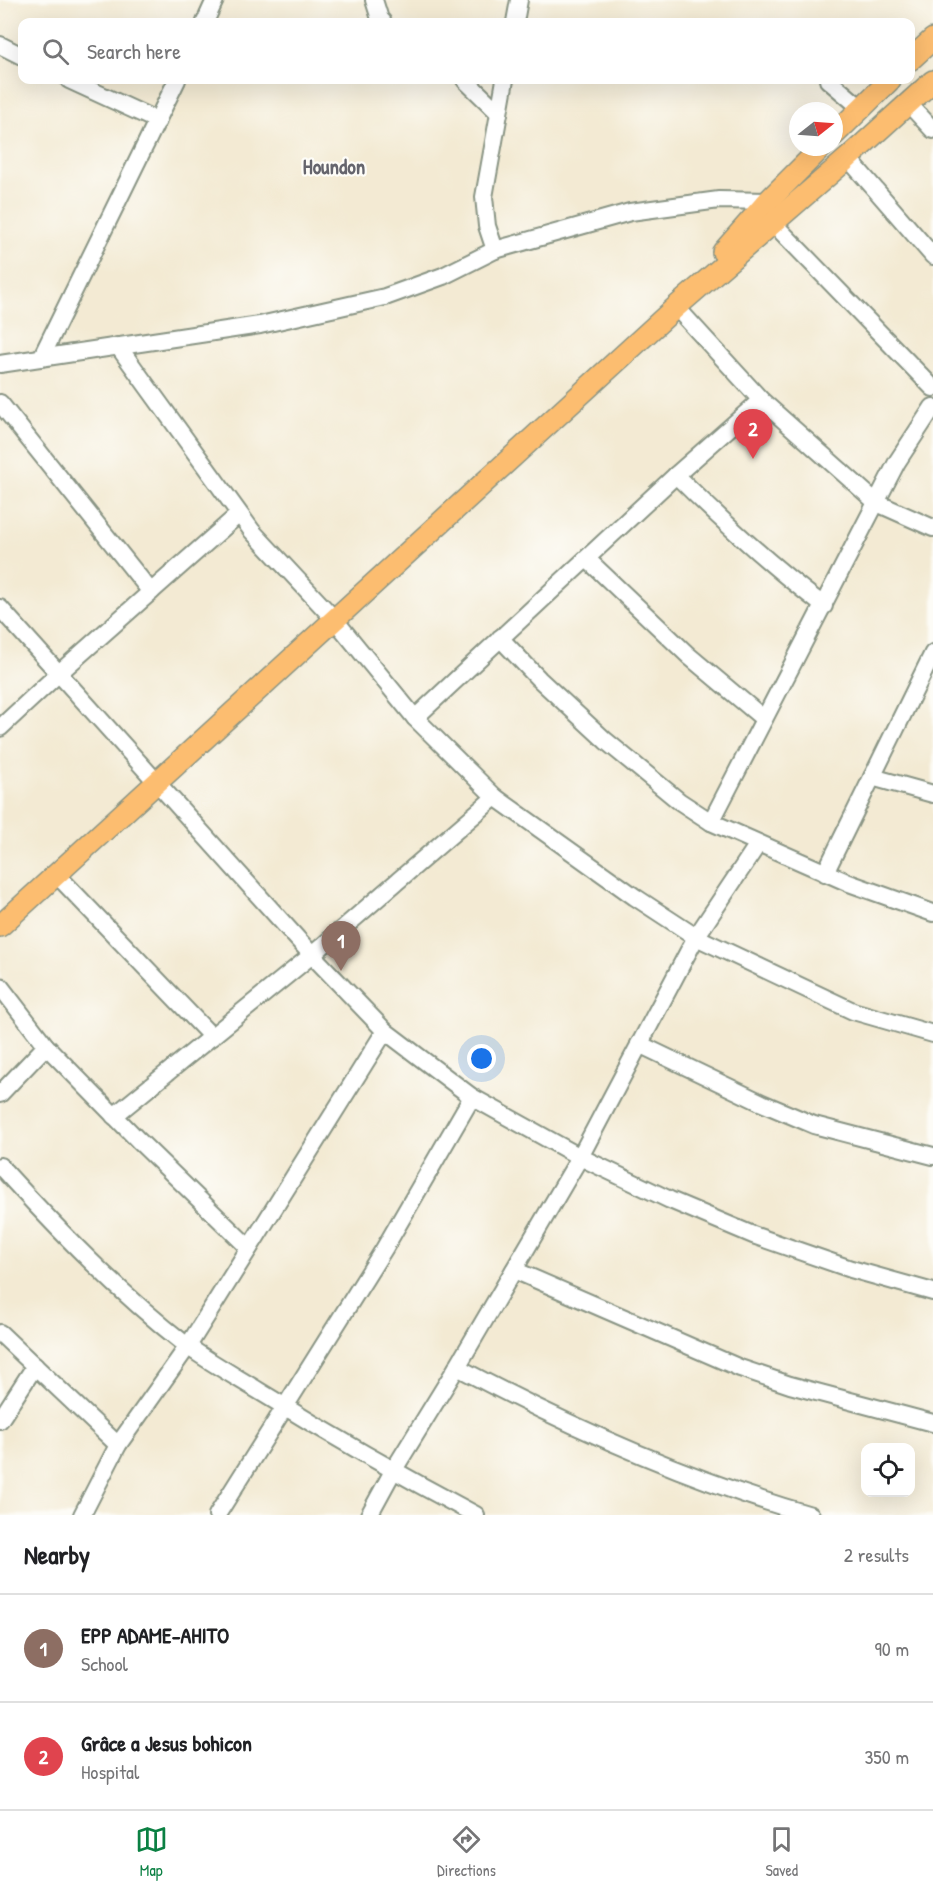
<!DOCTYPE html>
<html lang="en">
<head>
<meta charset="utf-8">
<style>
  :root { --surface:#fff; --page:#f2f2f2; --text:#202124; --muted:#757577; --line:#e0e0e0; --accent:#0b8043 }
  body { margin:0; font-family:"Patrick Hand",sans-serif; background:var(--page); color:var(--text) }
  .controls { position:absolute; right:18px; bottom:18px; display:grid; overflow:hidden; border-radius:12px; box-shadow:0 6px 24px #0002 }
  .controls button { width:54px; height:54px; display:grid; place-items:center; padding:0; border:0; border-bottom:2px solid var(--line); background:var(--surface); color:var(--text); font:30px sans-serif }
  .compass { position:absolute; left:789px; top:102px; width:54px; height:54px; border-radius:50%; background:var(--surface); box-shadow:0 6px 24px #0002; rotate:73deg }
  .you { position:absolute; left:482px; top:1059px; width:21px; height:21px; margin:-15px; border:4px solid #fff; border-radius:50%; background:#1a73e8; box-shadow:0 0 0 9px #1a73e833 }
  .badge { display:grid; place-items:center; width:39px; height:39px; border-radius:50%; background:var(--accent); color:#fff; font-size:20px; font-weight:700 }
  .pin { position:absolute; translate:-50% -50px; filter:drop-shadow(0 2px 3px #0008) }
  .pin::after { content:''; position:absolute; top:32px; width:21px; height:18px; background:inherit; clip-path:polygon(0 0,100% 0,50% 100%) }
  .list { margin:0; padding:0; list-style:none }
  h2 { display:flex; justify-content:space-between; align-items:center; height:78px; margin:0; padding:0 24px; font-size:26px }
  h2 small { font-size:20px; font-weight:400; color:var(--muted) }
  .list li { display:grid; grid-template-columns:39px 1fr auto; gap:18px; align-items:center; box-sizing:border-box; height:108px; padding:0 24px; border-top:2px solid var(--line) }
  .list b { display:block; font-size:22px; white-space:nowrap }
  .list p { margin:0; font-size:20px; white-space:nowrap; color:var(--muted) }
  .list em { font-size:20px; font-style:normal; color:var(--muted) }
  .icon { flex:none; width:33px; height:33px; fill:none; stroke:currentColor; stroke-width:2; stroke-linecap:round; stroke-linejoin:round }
  .map { position:relative; flex:none; width:933px; height:1515px; overflow:hidden }
  .search { position:absolute; background:var(--surface); box-shadow:0 6px 24px #0002; left:18px; right:18px; top:18px; height:66px; display:flex; align-items:center; gap:15px; box-sizing:border-box; padding:0 21px; border-radius:12px; color:var(--muted); font-size:22px }
  .sheet { height:294px; background:var(--surface) }
  nav { display:flex; justify-content:space-around; align-items:center; box-sizing:border-box; height:84px; border-top:2px solid var(--line); background:var(--surface); font-size:16px; color:var(--muted) }
  nav a { display:grid; justify-items:center; gap:3px }
  nav .on { color:var(--accent) }
  .map>svg:first-child { display:block }
  .lines { fill:none; stroke-linecap:round; stroke-linejoin:round }
  .minor-casing { stroke:#899484; stroke-width:20 }
  .major-casing { stroke:#899484; stroke-width:24 }
  .minor { stroke:#fff; stroke-width:16 }
  .major { stroke:#fcbd6f; stroke-width:21 }
  .labels { text-anchor:middle; stroke-width:4.5; stroke-linejoin:round; paint-order:stroke }
  .neighbourhood-label { font-size:21px; font-weight:bold; fill:#65656d; stroke:#fdfcf7 }
</style>
</head>
<body>
<div class="map">
<svg width="933" height="1515" viewBox="0 0 933 1515">
  <rect width="100%" height="100%" fill="#fdfcf7"/>
  <filter id="ink" filterUnits="userSpaceOnUse"><feTurbulence type="fractalNoise" baseFrequency=".0167" numOctaves="2"/><feDisplacementMap in="SourceGraphic" scale="12" xChannelSelector="R" yChannelSelector="G"/><feConvolveMatrix kernelMatrix="1 2 1 2 8 2 1 2 1" color-interpolation-filters="sRGB"/></filter>
  <filter id="wash" filterUnits="userSpaceOnUse"><feTurbulence type="fractalNoise" baseFrequency=".008" numOctaves="4" result="noise"/><feDisplacementMap in="SourceGraphic" scale="24" xChannelSelector="R" yChannelSelector="G"/><feGaussianBlur stdDeviation="1.35" result="paint"/><feColorMatrix in="noise" values="0 0 0 0 0 0 0 0 0 0 0 0 0 0 0 0 0 1.4 0 .05"/><feComposite in="paint" operator="in"/></filter>
  <g filter="url(#wash)">
    <rect width="100%" height="100%" fill="#f3ead3"/>
  </g>
  <g filter="url(#ink)">
    <g class="lines">
      <defs>
        <g id="minor">
          <path d="M374 0 380 19 383 22"/>
          <path d="M205 22 215 0"/>
          <path d="M515 22 519 0"/>
          <path d="M0 45 22 56"/>
          <path d="M69 80 158 121"/>
          <path d="M465 80 499 113"/>
          <path d="M828 80 861 108"/>
          <path d="M908 103 933 130"/>
          <path d="M848 158 933 256"/>
          <path d="M773 223 933 388"/>
          <path d="M495 250 487 226 484 197 505 80"/>
          <path d="M676 307 761 400 877 503 933 528"/>
          <path d="M118 346 252 531 335 620 415 718 495 797 635 897 696 937 853 1011 933 1034"/>
          <path d="M41 358 177 80"/>
          <path d="M0 364 260 325 385 297 443 276 495 250 630 212 719 200 768 201"/>
          <path d="M0 403 151 592"/>
          <path d="M676 475C723 522 771 566 824 606"/>
          <path d="M587 559 689 656 764 719"/>
          <path d="M0 608 312 955 385 1031 472 1097 580 1157 670 1200 753 1235 851 1269 933 1292"/>
          <path d="M500 638 539 679 606 741 679 801 711 822 849 883 933 913"/>
          <path d="M415 718 676 475 761 400"/>
          <path d="M0 728 59 673 239 514"/>
          <path d="M872 777 933 794"/>
          <path d="M711 822 897 462 933 407"/>
          <path d="M825 873 933 653"/>
          <path d="M57 875 212 1037"/>
          <path d="M0 986 46 1046 138 1140 249 1248"/>
          <path d="M639 1044 762 1103 814 1125 933 1156"/>
          <path d="M0 1094 46 1046"/>
          <path d="M114 1116 312 955 495 797"/>
          <path d="M0 1166C58 1230 118 1292 186 1345 209 1362 235 1376 259 1391 330 1435 402 1476 476 1515"/>
          <path d="M514 1270 740 1368 790 1385 933 1423"/>
          <path d="M0 1333 118 1445"/>
          <path d="M457 1367C570 1427 688 1480 811 1515"/>
          <path d="M0 1420 35 1366"/>
          <path d="M82 1515 118 1445 188 1346 385 1031"/>
          <path d="M217 1515 384 1249 472 1097"/>
          <path d="M369 1515 393 1471 457 1367 580 1157 696 937 758 844"/>
        </g>
        <g id="major">
          <path d="M910 60 933 39"/>
          <path d="M834 135 890 80"/>
          <path d="M723 252 768 201 822 147"/>
          <path d="M0 926 676 307 848 158 933 81"/>
        </g>
      </defs>
      <!-- minor casing -->
      <use href="#minor" class="minor-casing"/>
      <!-- major casing -->
      <use href="#major" class="major-casing"/>
      <!-- minor -->
      <use href="#minor" class="minor"/>
      <!-- major -->
      <use href="#major" class="major"/>
    </g>
  </g>
  <g class="labels">
    <!-- neighbourhood labels -->
    <g class="neighbourhood-label">
      <text x="334" y="174">Houndon</text>
    </g>
  </g>
</svg>
<div class="controls">
<button><svg class="icon" aria-label="locate" viewBox="0 0 24 24"><circle cx="12" cy="12" r="6"/><path d="M12 2v4M12 18v4M2 12h4M18 12h4"/></svg></button>
</div>
<svg class="compass" viewBox="-18 -18 36 36"><path d="M0-13l5 13h-10z" fill="#e53935"/><path d="M0 13l5-13h-10z" fill="#757577"/></svg>
<div class="you"></div>
<div class="pin badge" style="left:341px;top:971px;background:#8d6e63">1</div>
<div class="pin badge" style="left:753px;top:459px;background:#e0444e">2</div>
<div class="search"><svg class="icon" aria-label="search" viewBox="0 0 24 24"><circle cx="10" cy="10" r="6"/><path d="M15 15l6 6"/></svg>Search here</div>
</div>
<section class="sheet">
<h2>Nearby<small>2 results</small></h2>
<ul class="list">
<li><span class="badge" style="background:#8d6e63">1</span><div><b>EPP ADAME-AHITO</b><p>School</p></div><em>90 m</em></li>
<li><span class="badge" style="background:#e0444e">2</span><div><b>Grâce a Jesus bohicon</b><p>Hospital</p></div><em>350 m</em></li>
</ul>
</section>
<nav>
<a class="on"><svg class="icon" aria-label="map" viewBox="0 0 24 24"><path d="M3 6l6-2 6 2 6-2v14l-6 2-6-2-6 2zM9 4v14M15 6v14"/></svg>Map</a>
<a><svg class="icon" aria-label="directions" viewBox="0 0 24 24"><path d="M12 3l9 9-9 9-9-9zM9 14v-3h6M13 9l2 2-2 2"/></svg>Directions</a>
<a><svg class="icon" aria-label="saved" viewBox="0 0 24 24"><path d="M7 4h10v16l-5-4-5 4z"/></svg>Saved</a>
</nav>
</body>
</html>
